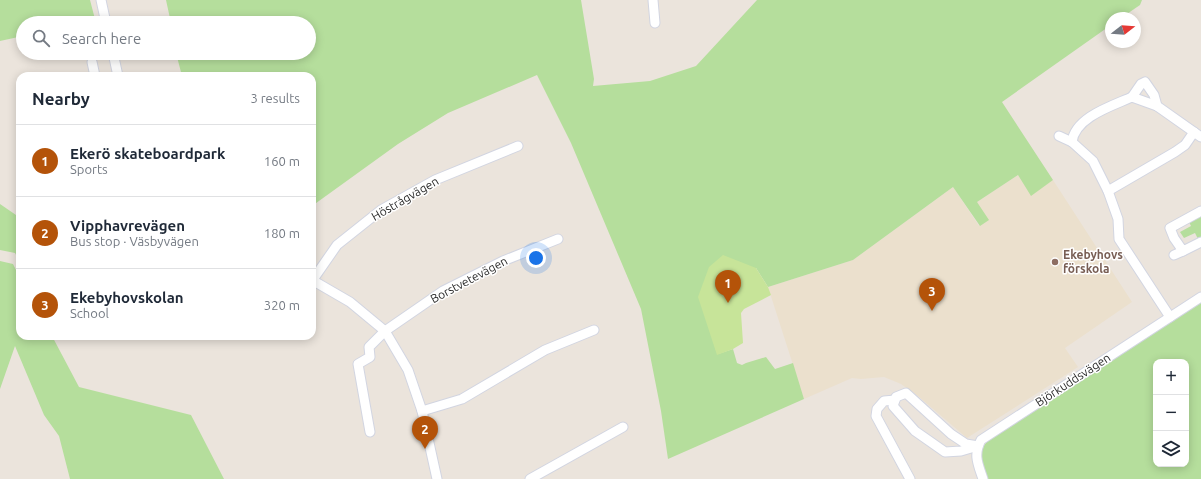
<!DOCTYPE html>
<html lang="en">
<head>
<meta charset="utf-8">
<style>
  :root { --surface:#fff; --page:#f2f2f3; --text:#1f2937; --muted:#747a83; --line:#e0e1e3; --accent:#b45309 }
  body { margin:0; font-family:Ubuntu,sans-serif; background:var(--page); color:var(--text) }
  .controls { position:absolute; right:12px; bottom:12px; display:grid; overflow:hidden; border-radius:8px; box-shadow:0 2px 10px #0003 }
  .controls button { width:36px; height:36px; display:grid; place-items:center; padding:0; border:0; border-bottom:1px solid var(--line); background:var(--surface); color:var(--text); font:20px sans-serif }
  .compass { position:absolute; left:1105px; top:12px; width:36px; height:36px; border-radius:50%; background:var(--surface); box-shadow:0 2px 10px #0003; rotate:73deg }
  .you { position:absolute; left:536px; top:258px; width:14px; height:14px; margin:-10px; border:3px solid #fff; border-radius:50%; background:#1a73e8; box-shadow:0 0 0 6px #1a73e833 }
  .badge { display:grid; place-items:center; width:26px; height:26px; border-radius:50%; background:var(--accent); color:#fff; font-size:13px; font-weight:700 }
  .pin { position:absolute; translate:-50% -33px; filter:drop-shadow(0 1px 2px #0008) }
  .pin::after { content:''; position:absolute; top:21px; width:14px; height:12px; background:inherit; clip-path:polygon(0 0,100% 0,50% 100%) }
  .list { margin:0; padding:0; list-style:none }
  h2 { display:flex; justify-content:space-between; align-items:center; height:52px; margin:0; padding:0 16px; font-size:17px }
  h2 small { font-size:13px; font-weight:400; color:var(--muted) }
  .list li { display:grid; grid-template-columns:26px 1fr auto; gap:12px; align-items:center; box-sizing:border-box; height:72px; padding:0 16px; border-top:1px solid var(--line) }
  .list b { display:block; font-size:15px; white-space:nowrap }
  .list p { margin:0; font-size:13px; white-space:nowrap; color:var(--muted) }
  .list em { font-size:13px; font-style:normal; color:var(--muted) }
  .icon { flex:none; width:22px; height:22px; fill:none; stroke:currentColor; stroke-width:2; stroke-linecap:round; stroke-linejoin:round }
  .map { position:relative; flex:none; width:1201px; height:479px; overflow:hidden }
  .search { position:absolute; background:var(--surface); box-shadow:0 2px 10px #0003; left:16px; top:16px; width:300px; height:44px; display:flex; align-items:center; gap:10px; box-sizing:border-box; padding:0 14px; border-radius:22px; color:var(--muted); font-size:15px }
  .panel { position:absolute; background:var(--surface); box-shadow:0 2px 10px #0003; left:16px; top:72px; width:300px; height:268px; border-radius:12px }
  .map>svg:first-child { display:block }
  .education { fill:#ebe0cd }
  .green { fill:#b5de9c; fill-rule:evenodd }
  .pitch { fill:#c7e499 }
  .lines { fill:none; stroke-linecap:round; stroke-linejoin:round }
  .minor-casing { stroke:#d2d5e1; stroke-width:11 }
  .minor { stroke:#fff; stroke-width:9 }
  .education-dot { fill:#8d6e63; stroke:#fff; stroke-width:1.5 }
  .labels { text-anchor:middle; stroke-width:3; stroke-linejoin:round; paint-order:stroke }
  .street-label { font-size:12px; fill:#2a2a2a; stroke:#fff }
  .education-label { font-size:12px; font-weight:bold; fill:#785e54; stroke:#fff; text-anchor:start }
</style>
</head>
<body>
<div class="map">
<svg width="1201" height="479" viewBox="0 0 1201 479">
  <rect width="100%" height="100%" fill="#ebe4dc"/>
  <!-- education -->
  <path class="education" d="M1018 175 1031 195 1053 180 1132 302 1065 348 1078 367 967 438 918 396 901 384 884 377 861 379 852 378 804 399 768 287 853 260 953 187 979 226 977 202Z"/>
  <!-- green -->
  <g class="green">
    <path d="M0 0H90L96 23H23V36L0 41Z"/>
    <path d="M166 0H581L594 79 593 86 650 81 696 66 757 0H1142L1140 5 1121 18H1111V25L1002 102 1053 180 1031 196 1018 175 977 202 989 220 980 226 953 187 853 260 768 287 756 268 718 354 733 349 737 363 742 365 746 363 766 357 775 369 793 363 804 399 668 459 661 411 641 309 571 143 537 75 448 113 398 144 312 206V76H182L176 53H309V23H171Z"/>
    <path d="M0 204 16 215H20V262L15 253 0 250Z"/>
    <path d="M1201 215V240L1199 241 1195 233 1184 238 1180 232 1191 226 1189 222Z"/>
    <path d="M0 261 13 264 20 278V336H52L79 387 191 415 224 479H70L59 436 44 415 15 346 0 389Z"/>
    <path d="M1201 301V479H987L980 460 982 448 990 438ZM1156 362H1186V464H1156Z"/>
  </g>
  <!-- pitch -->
  <path class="pitch" d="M723 255 756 268 768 287 771 295 744 309 741 313 743 343 733 349 717 355 698 297 709 267Z"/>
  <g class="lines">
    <defs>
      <g id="minor">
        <path d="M101 0 106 23"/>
        <path d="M653 0 655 23"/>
        <path d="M113 53 118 76"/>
        <path d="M92 62 95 76"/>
        <path d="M1132 97 1141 84 1145 82 1154 95 1157 106"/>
        <path d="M1059 136 1072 142"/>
        <path d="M1108 191 1175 152 1185 145 1194 132"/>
        <path d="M1201 211 1170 228 1174 238 1183 251 1201 242"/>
        <path d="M1174 255 1183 251"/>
        <path d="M312 280 350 302 385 331 408 370 422 411 437 479"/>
        <path d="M312 281 337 245 381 210 435 180 518 146"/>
        <path d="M1170 317 1119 239 1118 219 1108 191 1093 161 1072 142C1075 117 1112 106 1132 97L1157 106 1201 137"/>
        <path d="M906 393 951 434 966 444 978 446 961 451 945 452 915 431 893 406 896 397Z"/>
        <path d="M895 400 884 401 877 409 876 416 910 479"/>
        <path d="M422 411 462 399 545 350 594 330"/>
        <path d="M370 432 358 364 370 357 369 347 385 331 443 291 503 261 558 239"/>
        <path d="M530 479 623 427"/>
        <path d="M983 479C978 464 973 455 981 440L1201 297"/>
      </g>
    </defs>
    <!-- minor casing -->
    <use href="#minor" class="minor-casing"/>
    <!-- minor -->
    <use href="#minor" class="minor"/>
  </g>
  <!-- markers -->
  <circle class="education-dot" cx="1055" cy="262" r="4"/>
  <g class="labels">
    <!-- street labels -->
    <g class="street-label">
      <text transform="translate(405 199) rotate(-30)" y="4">Höstrågvägen</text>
      <text transform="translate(469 280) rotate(-28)" y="4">Borstvetevägen</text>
      <text transform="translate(1073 380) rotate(-33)" y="4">Björkuddsvägen</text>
    </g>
    <!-- education labels -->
    <g class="education-label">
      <text x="1063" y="259">Ekebyhovs<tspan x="1063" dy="14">förskola</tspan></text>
    </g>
  </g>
</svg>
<div class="controls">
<button>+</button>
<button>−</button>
<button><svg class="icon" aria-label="layers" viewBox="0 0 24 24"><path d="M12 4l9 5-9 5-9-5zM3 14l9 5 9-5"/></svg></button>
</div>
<svg class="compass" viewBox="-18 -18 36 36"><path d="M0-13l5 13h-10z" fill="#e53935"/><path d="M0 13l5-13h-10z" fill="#747a83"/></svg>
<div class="you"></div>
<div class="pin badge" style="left:728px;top:303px">1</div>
<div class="pin badge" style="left:425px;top:449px">2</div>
<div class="pin badge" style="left:932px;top:311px">3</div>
<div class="search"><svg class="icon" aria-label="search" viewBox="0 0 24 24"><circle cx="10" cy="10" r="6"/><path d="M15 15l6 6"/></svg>Search here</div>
<section class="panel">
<h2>Nearby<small>3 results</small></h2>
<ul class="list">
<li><span class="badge">1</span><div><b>Ekerö skateboardpark</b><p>Sports</p></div><em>160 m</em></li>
<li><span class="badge">2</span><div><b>Vipphavrevägen</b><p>Bus stop · Väsbyvägen</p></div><em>180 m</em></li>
<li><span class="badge">3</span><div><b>Ekebyhovskolan</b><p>School</p></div><em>320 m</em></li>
</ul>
</section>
</div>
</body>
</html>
